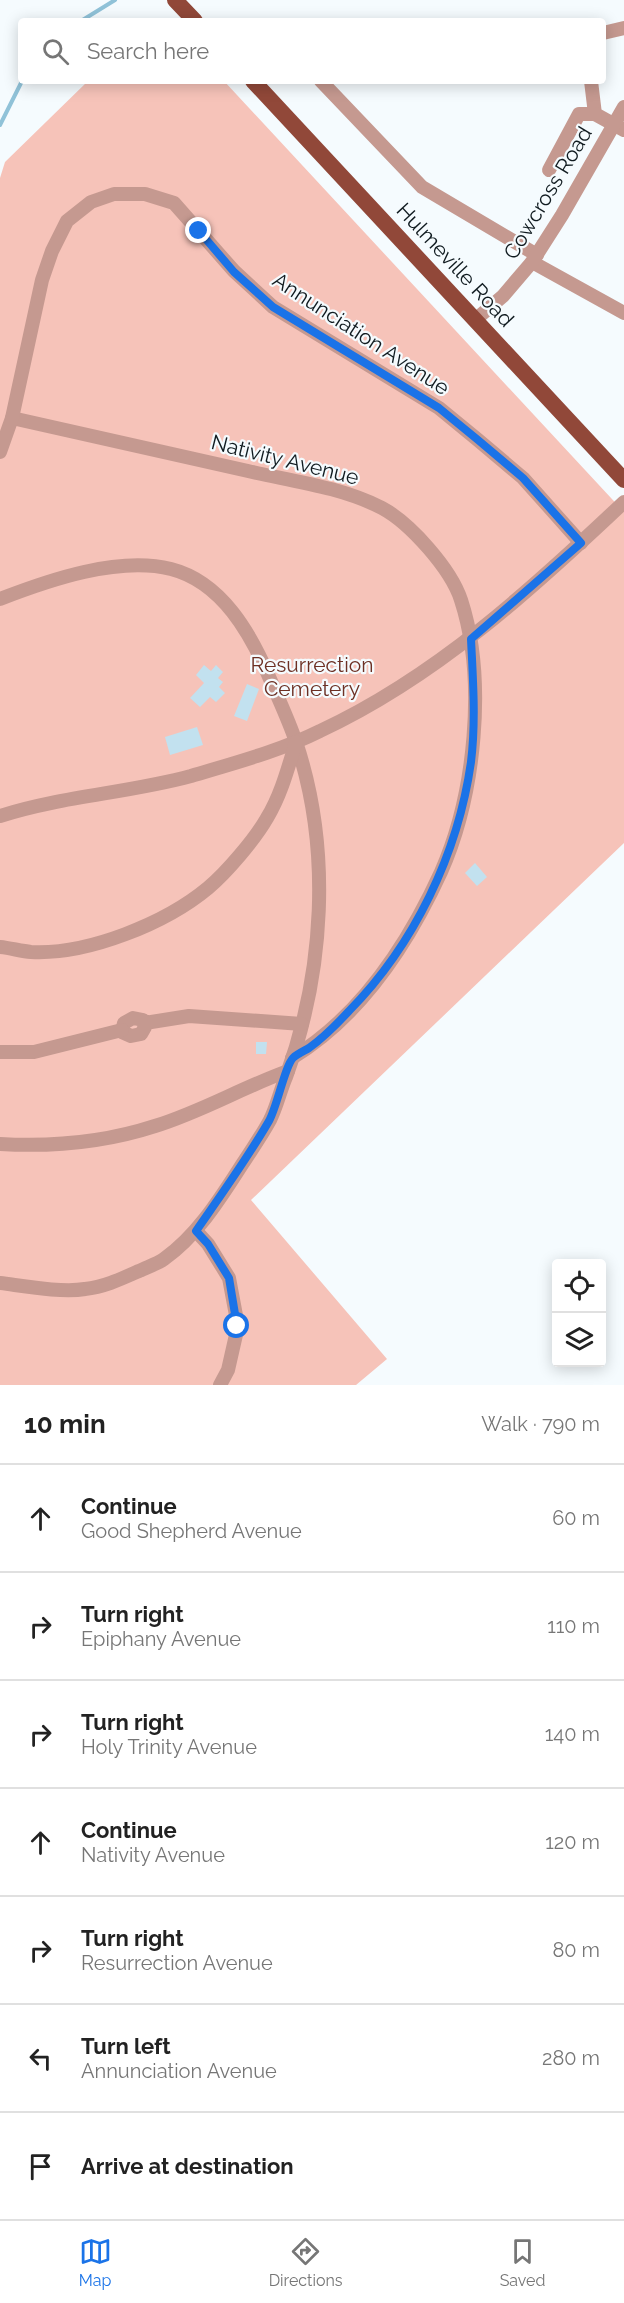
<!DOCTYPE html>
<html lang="en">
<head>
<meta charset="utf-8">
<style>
  :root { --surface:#fff; --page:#f6f6f6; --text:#222; --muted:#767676; --line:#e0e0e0; --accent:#1a73e8 }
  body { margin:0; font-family:Raleway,sans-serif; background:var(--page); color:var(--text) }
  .controls { position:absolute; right:18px; bottom:18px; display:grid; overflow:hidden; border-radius:6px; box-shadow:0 3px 15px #0003 }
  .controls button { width:54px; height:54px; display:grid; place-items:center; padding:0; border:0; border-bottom:2px solid var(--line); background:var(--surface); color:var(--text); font:30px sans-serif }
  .stop { position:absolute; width:18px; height:18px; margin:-14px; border:4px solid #1a73e8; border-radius:50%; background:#fff }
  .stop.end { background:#1a73e8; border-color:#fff; box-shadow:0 2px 6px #0008 }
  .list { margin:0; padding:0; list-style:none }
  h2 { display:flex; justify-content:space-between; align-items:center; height:78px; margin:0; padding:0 24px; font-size:26px }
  h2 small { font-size:20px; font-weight:400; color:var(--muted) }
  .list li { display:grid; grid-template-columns:39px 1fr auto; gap:18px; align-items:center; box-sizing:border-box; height:108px; padding:0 24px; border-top:2px solid var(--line) }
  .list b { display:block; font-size:22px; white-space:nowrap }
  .list p { margin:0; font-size:20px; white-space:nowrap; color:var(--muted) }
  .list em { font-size:20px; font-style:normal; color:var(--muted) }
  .icon { flex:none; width:33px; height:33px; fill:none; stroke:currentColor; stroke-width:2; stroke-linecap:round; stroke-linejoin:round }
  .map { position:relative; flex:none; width:624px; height:1385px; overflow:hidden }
  .search { position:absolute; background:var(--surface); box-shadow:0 3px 15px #0003; left:18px; right:18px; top:18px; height:66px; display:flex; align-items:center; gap:15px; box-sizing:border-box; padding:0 21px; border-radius:6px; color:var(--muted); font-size:22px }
  .sheet { height:834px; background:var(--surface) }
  nav { display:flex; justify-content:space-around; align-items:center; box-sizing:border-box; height:84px; border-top:2px solid var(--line); background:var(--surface); font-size:16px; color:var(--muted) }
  nav a { display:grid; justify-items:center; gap:3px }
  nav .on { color:var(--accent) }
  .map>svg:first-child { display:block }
  .green { fill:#f6c3b9 }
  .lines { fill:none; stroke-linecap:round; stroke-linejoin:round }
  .stream { stroke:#90c2d8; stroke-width:4 }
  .building { fill:#c2e1ef }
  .minor { stroke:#c59990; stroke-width:14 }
  .major { stroke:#914839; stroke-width:16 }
  .route { stroke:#1a73e8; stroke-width:8 }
  .labels { text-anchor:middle; stroke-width:4.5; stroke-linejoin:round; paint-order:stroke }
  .street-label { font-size:21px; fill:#101b20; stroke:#f5fbfe }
  .park-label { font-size:21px; fill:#6d3024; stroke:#f5fbfe }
</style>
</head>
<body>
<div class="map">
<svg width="624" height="1385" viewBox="0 0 624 1385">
  <rect width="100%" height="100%" fill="#f5fbfe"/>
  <!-- green -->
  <path class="green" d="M88 81H224L624 512V843L251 1200 387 1359 356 1385H0V178L5 162Z"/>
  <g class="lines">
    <!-- stream -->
    <g class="stream">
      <path d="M81 21 115 0"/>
      <path d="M0 125 22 81"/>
    </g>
  </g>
  <!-- building -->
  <g class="building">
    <path d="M204 665 211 671 216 665 223 672 218 678 223 682 219 687 225 693 216 702 210 697 200 707 190 698 204 683 196 675Z"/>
    <path d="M247 684 259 689 247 721 234 716Z"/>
    <path d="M197 727 203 745 170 755 165 737Z"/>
    <path d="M475 863 487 877 477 886 465 873Z"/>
    <path d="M256 1042H267L266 1054H256Z"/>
  </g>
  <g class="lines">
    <!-- minor -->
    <g class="minor">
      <path d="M603 33 624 28"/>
      <path d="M321 81 422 187 537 255"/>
      <path d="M591 81 595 114 624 130"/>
      <path d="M549 170 579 114H595"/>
      <path d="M532 262 624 313"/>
      <path d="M475 320 503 296 532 262 562 215 624 107"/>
      <path d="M12 418C91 436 169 453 248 471 292 481 341 487 382 508 410 523 451 569 461 600 487 680 475 795 441 872 408 944 361 1016 292 1058"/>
      <path d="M0 452 12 418 42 280 52 251 67 221 91 202 114 194H145L174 203 234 271 273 307 439 408 478 440 523 478 581 543"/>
      <path d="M0 599C49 580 118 556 171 569 222 582 251 634 270 679 279 700 289 721 296 742 332 850 324 972 286 1077 280 1091 277 1106 270 1120 262 1135 252 1149 243 1163 221 1197 198 1235 164 1259 157 1264 147 1267 139 1271 121 1279 104 1287 85 1289 62 1293 24 1286 0 1283"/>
      <path d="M0 816C62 796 129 793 191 776 234 763 280 751 320 731 436 677 532 589 624 502"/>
      <path d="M0 947C10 948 21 951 31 952 88 955 166 923 208 888 227 872 255 839 267 818 281 795 288 768 296 742"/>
      <path d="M145 1023V1027L141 1034 131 1036 122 1032 124 1023 133 1018 143 1020 145 1023 189 1016 302 1024"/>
      <path d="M0 1052H34L122 1030"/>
      <path d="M0 1144C52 1147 106 1142 155 1126 201 1112 243 1087 288 1071"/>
      <path d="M196 1231 208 1244 229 1278 238 1326 228 1370 220 1385"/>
    </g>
    <!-- major -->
    <g class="major">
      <path d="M175 0 195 21"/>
      <path d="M253 81 624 480"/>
    </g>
  </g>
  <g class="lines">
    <!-- route -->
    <path class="route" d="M199 231 234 272 273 307 439 408 478 440 523 478 581 543 471 639C473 680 476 721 471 762 458 854 414 945 349 1011 337 1024 323 1038 309 1048 304 1051 297 1054 293 1058 285 1066 277 1107 269 1121 247 1159 221 1195 196 1231L208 1244 229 1278 237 1326"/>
  </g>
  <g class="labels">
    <!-- street labels -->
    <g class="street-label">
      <text transform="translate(548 193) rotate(-59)" y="7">Cowcross Road</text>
      <text transform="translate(455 265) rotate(47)" y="7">Hulmeville Road</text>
      <text transform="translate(361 334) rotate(33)" y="7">Annunciation Avenue</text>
      <text transform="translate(285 460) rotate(14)" y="7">Nativity Avenue</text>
    </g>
    <!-- park labels -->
    <g class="park-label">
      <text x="312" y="672">Resurrection<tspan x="312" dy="24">Cemetery</tspan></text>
    </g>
  </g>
</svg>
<div class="controls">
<button><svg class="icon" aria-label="locate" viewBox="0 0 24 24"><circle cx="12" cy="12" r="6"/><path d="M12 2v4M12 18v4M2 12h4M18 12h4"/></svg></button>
<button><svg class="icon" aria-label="layers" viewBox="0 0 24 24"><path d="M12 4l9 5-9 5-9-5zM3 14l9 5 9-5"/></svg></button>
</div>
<div class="stop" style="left:237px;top:1326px"></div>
<div class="stop end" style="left:199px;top:231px"></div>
<div class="search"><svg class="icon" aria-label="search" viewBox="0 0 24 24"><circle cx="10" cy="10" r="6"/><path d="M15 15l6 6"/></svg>Search here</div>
</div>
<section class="sheet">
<h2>10 min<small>Walk · 790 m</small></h2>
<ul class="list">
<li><svg class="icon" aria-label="ahead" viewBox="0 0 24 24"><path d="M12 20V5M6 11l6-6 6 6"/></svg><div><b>Continue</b><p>Good Shepherd Avenue</p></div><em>60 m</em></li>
<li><svg class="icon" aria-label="right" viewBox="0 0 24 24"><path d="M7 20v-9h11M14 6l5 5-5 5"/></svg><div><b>Turn right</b><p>Epiphany Avenue</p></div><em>110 m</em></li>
<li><svg class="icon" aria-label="right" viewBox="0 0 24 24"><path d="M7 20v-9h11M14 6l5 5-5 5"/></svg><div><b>Turn right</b><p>Holy Trinity Avenue</p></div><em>140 m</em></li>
<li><svg class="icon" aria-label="ahead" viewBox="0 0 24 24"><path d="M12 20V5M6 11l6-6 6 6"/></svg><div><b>Continue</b><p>Nativity Avenue</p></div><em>120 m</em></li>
<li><svg class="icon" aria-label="right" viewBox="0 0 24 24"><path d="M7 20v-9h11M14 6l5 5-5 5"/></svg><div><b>Turn right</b><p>Resurrection Avenue</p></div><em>80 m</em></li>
<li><svg class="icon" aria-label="left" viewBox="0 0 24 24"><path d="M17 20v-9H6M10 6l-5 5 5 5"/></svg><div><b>Turn left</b><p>Annunciation Avenue</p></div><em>280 m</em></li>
<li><svg class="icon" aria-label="arrive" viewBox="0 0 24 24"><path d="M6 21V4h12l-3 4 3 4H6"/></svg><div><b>Arrive at destination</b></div></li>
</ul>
</section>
<nav>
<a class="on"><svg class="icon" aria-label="map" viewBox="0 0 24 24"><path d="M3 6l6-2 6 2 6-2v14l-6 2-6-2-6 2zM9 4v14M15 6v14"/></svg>Map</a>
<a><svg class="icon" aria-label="directions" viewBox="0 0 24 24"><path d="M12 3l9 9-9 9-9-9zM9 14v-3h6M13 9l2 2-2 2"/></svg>Directions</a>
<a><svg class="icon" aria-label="saved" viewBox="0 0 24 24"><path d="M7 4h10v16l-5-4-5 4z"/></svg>Saved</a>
</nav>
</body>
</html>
